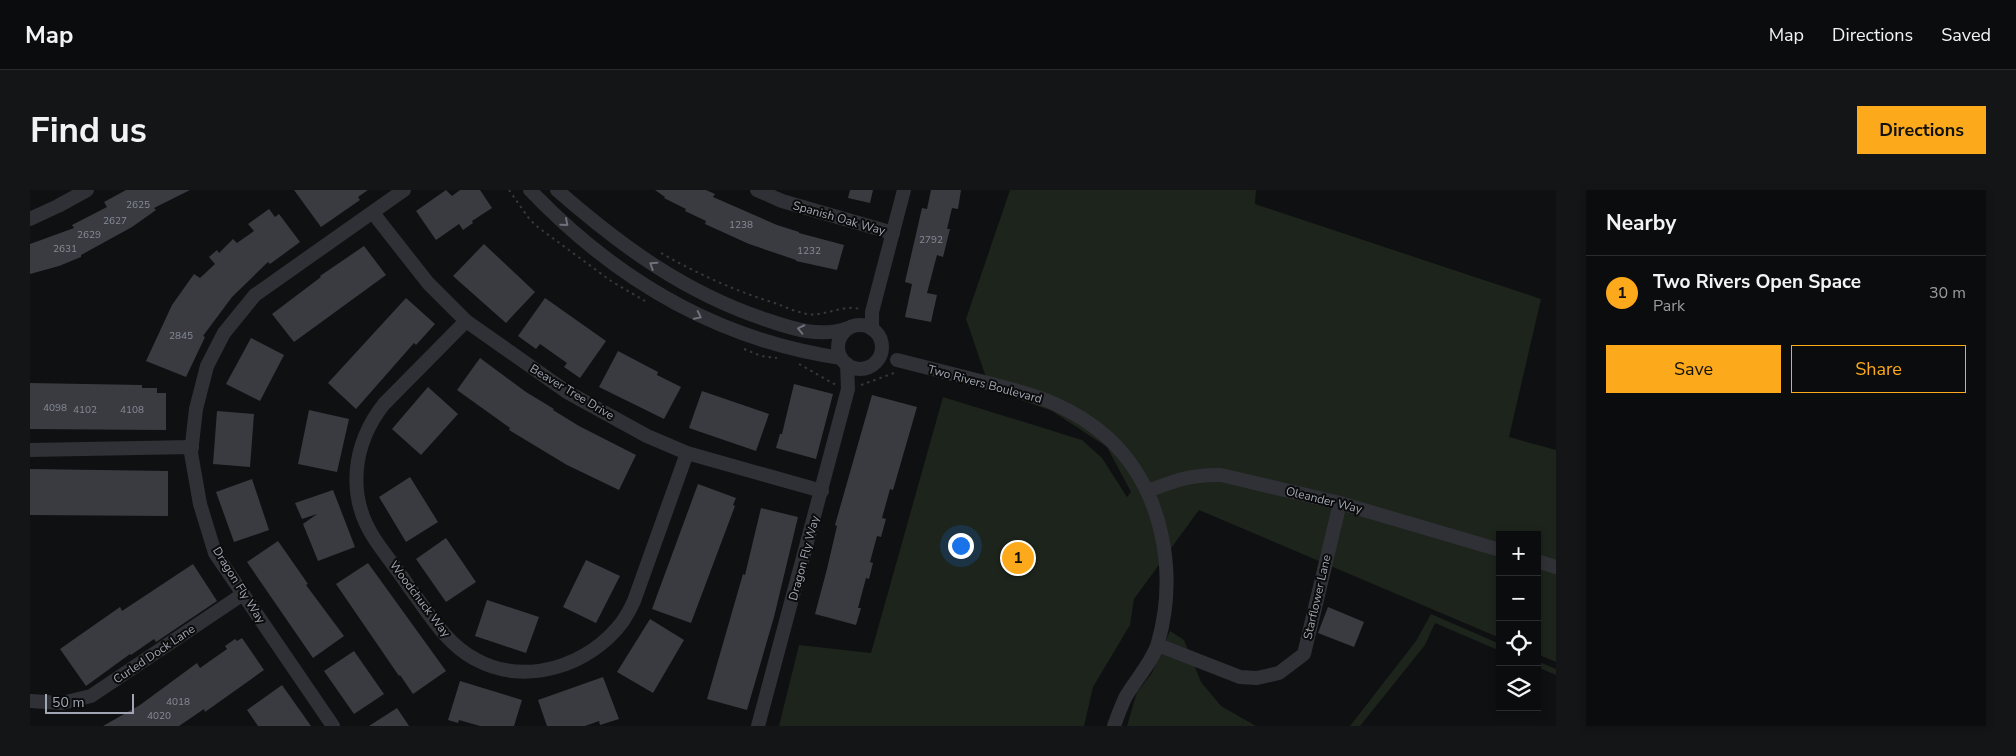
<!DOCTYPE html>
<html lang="en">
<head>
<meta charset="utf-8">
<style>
  :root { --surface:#0b0c0d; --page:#141516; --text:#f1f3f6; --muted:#9a9b9d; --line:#2b2c2e; --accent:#fca91c }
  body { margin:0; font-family:"Nunito Sans",sans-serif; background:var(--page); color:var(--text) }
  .controls { position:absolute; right:15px; bottom:15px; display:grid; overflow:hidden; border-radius:0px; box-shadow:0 2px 8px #0003 }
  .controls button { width:45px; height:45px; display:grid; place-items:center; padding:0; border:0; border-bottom:1px solid var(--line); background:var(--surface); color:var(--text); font:25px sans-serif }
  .scale { position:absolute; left:15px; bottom:12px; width:89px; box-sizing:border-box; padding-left:5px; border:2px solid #a0a6b3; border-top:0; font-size:14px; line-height:18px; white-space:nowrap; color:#a0a6b3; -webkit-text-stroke:4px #0b0b0c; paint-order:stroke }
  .you { position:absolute; left:930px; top:355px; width:18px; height:18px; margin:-12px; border:4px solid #fff; border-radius:50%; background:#1a73e8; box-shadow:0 0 0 8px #1a73e833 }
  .badge { display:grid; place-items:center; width:32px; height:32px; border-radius:50%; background:var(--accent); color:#111; font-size:16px; font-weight:700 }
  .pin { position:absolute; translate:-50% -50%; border:2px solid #fff; box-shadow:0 1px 5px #0006 }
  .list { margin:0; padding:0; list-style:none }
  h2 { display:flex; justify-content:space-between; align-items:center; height:65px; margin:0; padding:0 20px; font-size:21px }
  h2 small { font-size:16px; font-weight:400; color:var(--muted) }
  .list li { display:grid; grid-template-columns:32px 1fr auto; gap:15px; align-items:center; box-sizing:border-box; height:75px; padding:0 20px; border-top:1px solid var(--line) }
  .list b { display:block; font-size:19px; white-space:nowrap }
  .list p { margin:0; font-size:16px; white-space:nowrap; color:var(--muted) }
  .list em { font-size:16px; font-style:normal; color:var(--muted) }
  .actions { display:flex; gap:10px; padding:15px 20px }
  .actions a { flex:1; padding:11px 0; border:1px solid var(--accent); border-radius:0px; text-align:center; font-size:18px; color:var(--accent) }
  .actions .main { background:var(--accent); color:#111 }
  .icon { flex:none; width:28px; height:28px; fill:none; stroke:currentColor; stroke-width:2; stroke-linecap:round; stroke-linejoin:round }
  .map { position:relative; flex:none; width:1526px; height:536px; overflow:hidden; border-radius:0px }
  header { display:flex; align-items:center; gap:30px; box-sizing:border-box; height:70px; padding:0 25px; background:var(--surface); border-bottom:1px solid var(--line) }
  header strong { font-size:24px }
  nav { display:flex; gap:28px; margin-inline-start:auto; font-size:18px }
  .intro { display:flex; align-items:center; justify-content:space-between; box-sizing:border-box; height:120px; padding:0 30px }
  h1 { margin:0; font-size:35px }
  .button { padding:12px 22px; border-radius:0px; background:var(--accent); color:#111; font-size:18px; font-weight:700 }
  main { display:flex; gap:30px; padding:0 30px }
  aside { flex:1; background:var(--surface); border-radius:0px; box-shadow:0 2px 8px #0003 }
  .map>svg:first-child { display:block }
  .green { fill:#1c241c }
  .building { fill:#3a3b41 }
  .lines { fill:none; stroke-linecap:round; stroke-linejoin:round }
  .path { stroke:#36383d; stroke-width:2; stroke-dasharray:2.5 4; stroke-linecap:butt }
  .minor { stroke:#303136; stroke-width:14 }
  .oneway { stroke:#6e717b }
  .labels { text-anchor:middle; stroke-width:4; stroke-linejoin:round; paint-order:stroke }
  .number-label { font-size:10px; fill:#868b96 }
  .street-label { font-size:12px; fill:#a0a6b3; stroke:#0b0b0c }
</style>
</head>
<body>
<header>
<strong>Map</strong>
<nav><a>Map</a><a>Directions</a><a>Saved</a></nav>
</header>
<div class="intro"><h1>Find us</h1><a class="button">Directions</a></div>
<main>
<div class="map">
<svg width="1526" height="536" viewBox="0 0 1526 536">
  <rect width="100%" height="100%" fill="#0f1011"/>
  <!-- green -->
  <g class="green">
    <path d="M980 0H1226L1225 14 1511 109 1479 247 1526 260V472L1507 464V345H1470V448L1169 320 1104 409 1100 435 1063 497 1054 536H749L769 455 841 463 913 207 1052 250 1072 268 1097 307 1101 302 1077 257 1022 221 960 199 936 129Z"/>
    <path d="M1401 424 1470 454V461L1405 433 1395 455 1330 536H1320L1386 451Z"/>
    <path d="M1140 441 1154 450 1171 492 1191 516 1226 536H1097L1107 502 1122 483Z"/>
    <path d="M1507 471 1526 479V485L1507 477Z"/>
  </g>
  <!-- building -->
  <g class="building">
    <path d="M96 0H160L124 18 126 20 102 37 51 65V67L29 76 0 84V54L44 38 42 35 77 17 74 12Z"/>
    <path d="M264 0H338L328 7 330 10 291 37Z"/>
    <path d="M416 0 422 6 430 0H450L462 18 442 31 443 33 433 40 429 34 406 50 386 21Z"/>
    <path d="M625 0H676L685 4 683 7 747 35 769 42V43L814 55 807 80 766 71V70L719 54 675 34 676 31 655 21 656 19 634 8 635 7Z"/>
    <path d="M820 0H843L840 13 818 8Z"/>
    <path d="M901 0H931L928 19 922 18 917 39H920L913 67 907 65 897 103 907 105 901 132 875 127 882 94 875 92 892 18 897 19Z"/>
    <path d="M239 19 245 27 249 24 270 52 240 74 238 72 202 107 173 146 175 147 156 187 116 171 142 115 164 84 170 88 185 74 179 67 187 60 189 63 203 49 207 53 224 41 218 34Z"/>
    <path d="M454 54 505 102 476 133 423 86Z"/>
    <path d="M334 56 356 85 264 152 242 124 291 87 290 86Z"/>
    <path d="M376 108 405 134 386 155 384 153 326 219 298 193Z"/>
    <path d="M515 108 576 151 550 188 534 177 537 173 510 154 506 159 488 146Z"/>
    <path d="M221 148 254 165 230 211 196 194Z"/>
    <path d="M588 161 628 182 627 185 651 197 634 229 569 197Z"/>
    <path d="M450 168 496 202 524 219 523 220 549 236 606 265 589 300 537 275 479 240 480 238 427 200Z"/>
    <path d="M0 193 112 195V198H127V203H136V240L0 239Z"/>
    <path d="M764 194 803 204 786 269 746 258 750 244H752Z"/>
    <path d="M398 197 428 224 391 265 362 239Z"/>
    <path d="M672 201 739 224 726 261 659 238Z"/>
    <path d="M842 205 887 217 863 300 860 299 852 328 856 329 851 347 847 346 840 372 843 373 839 389 836 388 828 418H831L826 435 785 424 797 379 807 336 805 335Z"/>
    <path d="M279 220 319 229 307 282 268 274Z"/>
    <path d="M187 221 224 224 220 277 183 274Z"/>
    <path d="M0 279 138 281V326L0 325Z"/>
    <path d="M380 287 408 332 376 352 349 307Z"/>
    <path d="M222 289 239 340 204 352 186 302Z"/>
    <path d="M668 294 706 308 703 315 705 316 661 433 622 419Z"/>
    <path d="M303 300 325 357 288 371 273 334 287 324 272 329 265 313Z"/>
    <path d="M731 318 768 327 744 427 717 520 677 509 713 384 715 385Z"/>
    <path d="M416 348 446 392 416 412 386 369Z"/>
    <path d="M248 351 278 394 276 395 314 446 283 468 217 372Z"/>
    <path d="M556 370 590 386 566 433 533 417Z"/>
    <path d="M338 373 416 481 383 504 370 485 369 486 306 394Z"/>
    <path d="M163 374 187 411 126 452 124 449 101 465 100 464 56 496 30 459 90 417 92 421Z"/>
    <path d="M457 410 509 427 496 463 445 446Z"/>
    <path d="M1298 417 1334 432 1324 457 1288 443Z"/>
    <path d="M620 429 654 450 623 503 587 482Z"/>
    <path d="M212 448 234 480 175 522 174 519 149 536H73L110 515 167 473 170 478 197 459 195 456 205 449 207 451Z"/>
    <path d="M324 461 354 504 324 524 294 481Z"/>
    <path d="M573 487 589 529 570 535 569 531 555 536H517L508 510Z"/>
    <path d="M430 491 492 510 484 536H450L429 530 428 533 418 530Z"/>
    <path d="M252 495 281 536H228L217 520Z"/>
    <path d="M367 518 379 536H339Z"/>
  </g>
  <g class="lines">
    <!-- path -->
    <g class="path">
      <path d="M479 0 500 30 509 38 581 91 615 111"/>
      <path d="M631 63C668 84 707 102 748 114 757 118 767 122 777 124 795 127 812 114 830 119"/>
      <path d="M714 159 731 166 747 168"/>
      <path d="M769 174 806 195"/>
      <path d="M831 195 864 183"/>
    </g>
    <!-- minor -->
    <g class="minor">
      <path d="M500 0C586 90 687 150 811 168"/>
      <path d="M527 0C591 56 655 103 737 130 763 139 791 148 818 138"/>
      <path d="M727 0 752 11 863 43"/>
      <path d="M343 23 398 93 436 131 537 202 617 246 657 263 792 301"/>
      <path d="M0 29 28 16 57 0"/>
      <path d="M436 131 354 214C323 253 316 305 344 348 355 365 368 380 379 397 398 422 416 454 445 469 495 497 560 476 593 431 597 425 601 418 604 411L657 263"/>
      <circle cx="830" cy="157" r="22"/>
      <path d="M842 139V122L874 0"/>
      <path d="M867 170C899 178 930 186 962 194 983 200 1007 205 1027 215 1045 223 1062 234 1077 247 1133 298 1148 382 1128 453 1122 473 1105 490 1095 508 1091 517 1087 527 1084 536"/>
      <path d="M0 260 162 257"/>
      <path d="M1118 301C1144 291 1162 284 1191 285L1310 313 1470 360"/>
      <path d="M1507 371 1526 377"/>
      <path d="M1128 455 1210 487 1227 488 1249 483 1274 464 1310 313"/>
      <path d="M0 511 32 513 61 506 213 404"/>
      <path d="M303 536 185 363 170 314 161 263 166 219 177 176 194 143 225 105 374 0"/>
      <path d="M728 536 818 199 817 174"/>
    </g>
  </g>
  <!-- one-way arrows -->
  <defs><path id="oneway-chevron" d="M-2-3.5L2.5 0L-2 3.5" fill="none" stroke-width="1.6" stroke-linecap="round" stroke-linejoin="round" transform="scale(1.25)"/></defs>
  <g class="oneway">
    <use href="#oneway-chevron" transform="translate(535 33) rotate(41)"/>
    <use href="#oneway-chevron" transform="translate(623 75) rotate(-147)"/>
    <use href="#oneway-chevron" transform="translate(668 126) rotate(26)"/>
    <use href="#oneway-chevron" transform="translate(771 139) rotate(-168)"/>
  </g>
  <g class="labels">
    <!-- number labels -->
    <g class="number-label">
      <text x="108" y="18">2625</text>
      <text x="85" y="34">2627</text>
      <text x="711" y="38">1238</text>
      <text x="59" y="48">2629</text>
      <text x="901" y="53">2792</text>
      <text x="35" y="62">2631</text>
      <text x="779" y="64">1232</text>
      <text x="151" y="149">2845</text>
      <text x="25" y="221">4098</text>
      <text x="55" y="223">4102</text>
      <text x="102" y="223">4108</text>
      <text x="148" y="515">4018</text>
      <text x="129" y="529">4020</text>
    </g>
    <!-- street labels -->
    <g class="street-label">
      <text transform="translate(809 28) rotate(16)" y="4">Spanish Oak Way</text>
      <text transform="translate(955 194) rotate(15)" y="4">Two Rivers Boulevard</text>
      <text transform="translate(542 202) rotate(31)" y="4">Beaver Tree Drive</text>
      <text transform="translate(1294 310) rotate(14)" y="4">Oleander Way</text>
      <text transform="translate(774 368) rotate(-75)" y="4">Dragon Fly Way</text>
      <text transform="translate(209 395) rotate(58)" y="4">Dragon Fly Way</text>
      <text transform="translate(1287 407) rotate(-77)" y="4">Starflower Lane</text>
      <text transform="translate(390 409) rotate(53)" y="4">Woodchuck Way</text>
      <text transform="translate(124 464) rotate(-34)" y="4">Curled Dock Lane</text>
    </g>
  </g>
</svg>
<div class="controls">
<button>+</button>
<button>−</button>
<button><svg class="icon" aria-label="locate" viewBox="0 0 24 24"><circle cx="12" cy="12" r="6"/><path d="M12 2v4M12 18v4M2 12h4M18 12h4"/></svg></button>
<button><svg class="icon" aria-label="layers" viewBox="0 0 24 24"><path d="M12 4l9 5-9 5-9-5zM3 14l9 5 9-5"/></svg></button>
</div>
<div class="scale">50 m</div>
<div class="you"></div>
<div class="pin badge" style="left:988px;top:368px">1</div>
</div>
<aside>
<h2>Nearby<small></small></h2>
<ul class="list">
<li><span class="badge">1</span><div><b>Two Rivers Open Space</b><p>Park</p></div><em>30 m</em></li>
</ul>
<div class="actions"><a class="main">Save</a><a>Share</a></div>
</aside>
</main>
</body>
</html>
